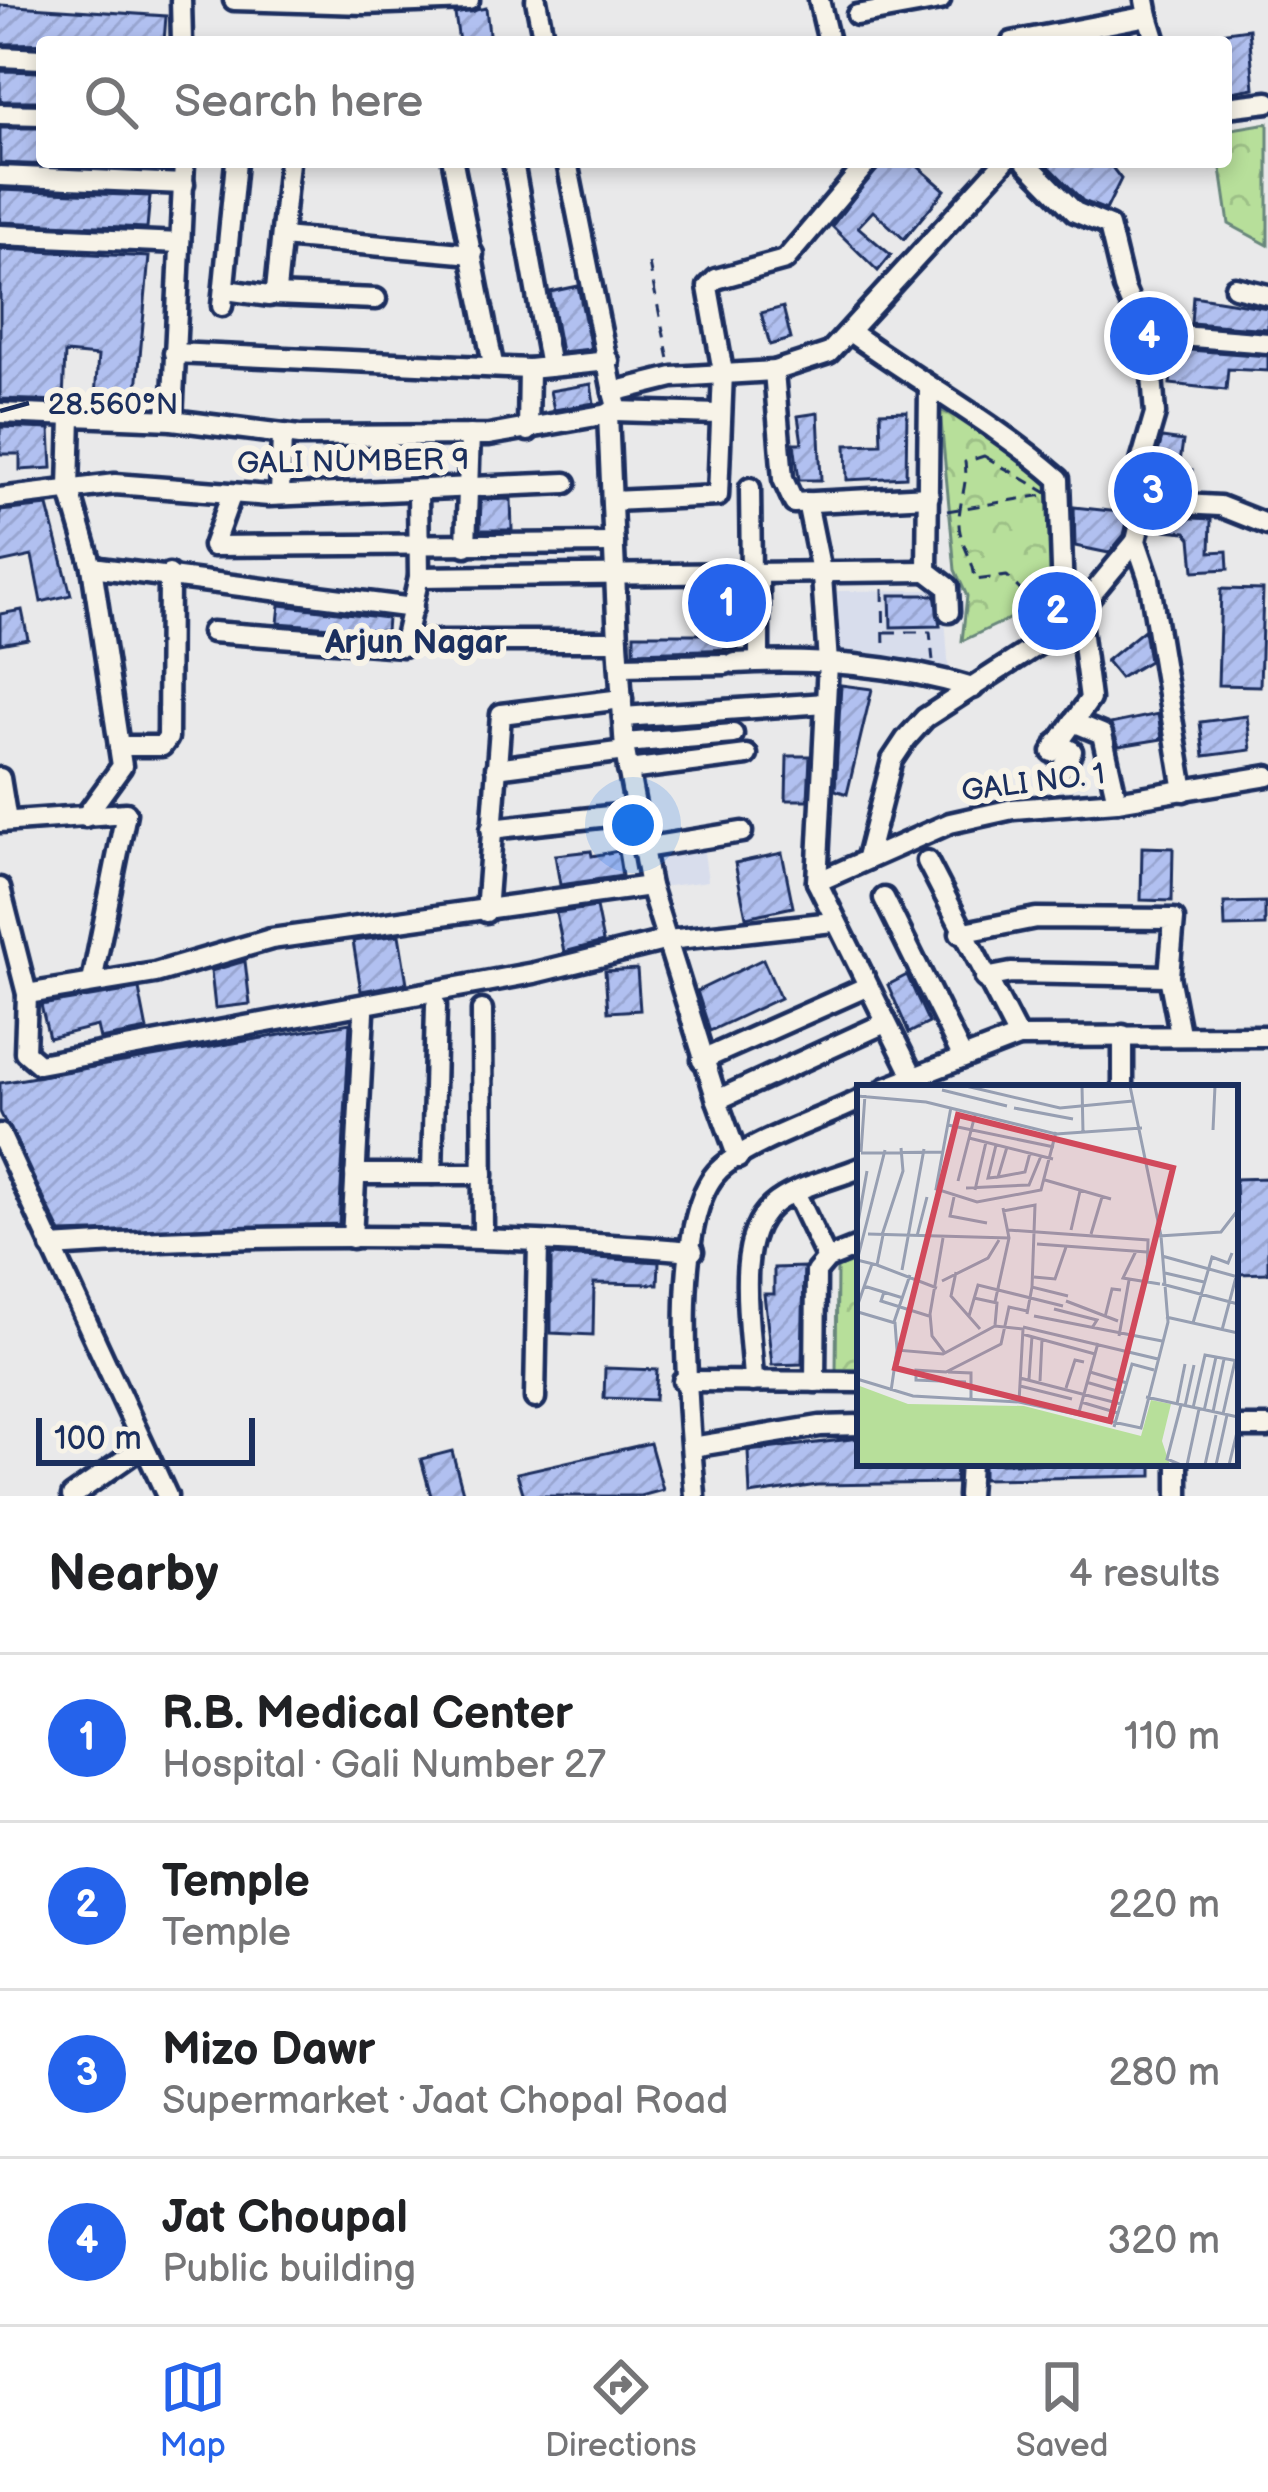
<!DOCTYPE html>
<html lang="en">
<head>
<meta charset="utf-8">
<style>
  :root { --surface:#fff; --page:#f2f2f2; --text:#202124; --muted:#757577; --line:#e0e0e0; --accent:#2563eb }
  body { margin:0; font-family:"Balsamiq Sans",sans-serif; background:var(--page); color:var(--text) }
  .scale { position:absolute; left:36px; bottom:30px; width:219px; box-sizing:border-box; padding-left:12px; border:6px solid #1b2f5e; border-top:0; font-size:33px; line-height:42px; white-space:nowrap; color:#1b2f5e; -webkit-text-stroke:9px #f7f3e8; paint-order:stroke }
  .you { position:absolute; left:633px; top:825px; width:42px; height:42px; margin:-30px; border:9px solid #fff; border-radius:50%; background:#1a73e8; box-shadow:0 0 0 18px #1a73e833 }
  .badge { display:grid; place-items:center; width:78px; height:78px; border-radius:50%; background:var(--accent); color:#fff; font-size:39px; font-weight:700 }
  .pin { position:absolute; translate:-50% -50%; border:6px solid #fff; box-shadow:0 3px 12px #0006 }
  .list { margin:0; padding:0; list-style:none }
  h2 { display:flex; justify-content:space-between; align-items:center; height:156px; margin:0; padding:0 48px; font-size:51px }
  h2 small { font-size:39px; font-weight:400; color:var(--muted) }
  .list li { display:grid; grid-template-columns:78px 1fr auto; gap:36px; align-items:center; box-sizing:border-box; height:168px; padding:0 48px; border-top:3px solid var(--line) }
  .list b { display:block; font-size:45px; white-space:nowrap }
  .list p { margin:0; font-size:39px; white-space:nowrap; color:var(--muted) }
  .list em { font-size:39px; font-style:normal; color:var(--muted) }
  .icon { flex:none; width:66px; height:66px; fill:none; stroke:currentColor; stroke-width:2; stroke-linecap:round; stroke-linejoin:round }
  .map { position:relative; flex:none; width:1268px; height:1496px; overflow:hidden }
  .search { position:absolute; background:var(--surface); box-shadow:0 6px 18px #0003; left:36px; right:36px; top:36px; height:132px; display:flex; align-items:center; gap:30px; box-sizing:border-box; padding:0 42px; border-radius:12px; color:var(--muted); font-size:45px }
  .sheet { height:828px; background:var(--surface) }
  nav { display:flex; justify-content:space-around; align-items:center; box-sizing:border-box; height:168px; border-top:3px solid var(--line); background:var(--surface); font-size:33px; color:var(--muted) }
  nav a { display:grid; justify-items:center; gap:6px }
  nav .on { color:var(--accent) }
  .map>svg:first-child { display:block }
  .built { fill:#d8ddec }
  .forest { fill:url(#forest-crowns); stroke:#69877c; stroke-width:3 }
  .building { fill:url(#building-hatch); stroke:#1b2f5e; stroke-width:3 }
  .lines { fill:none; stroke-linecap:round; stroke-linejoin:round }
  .minor-casing { stroke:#1b2f5e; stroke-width:27 }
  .path { stroke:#1b2f5e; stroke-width:3; stroke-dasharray:12 9; stroke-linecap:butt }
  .minor { stroke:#f7f3e8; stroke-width:18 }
  .ticks { fill:none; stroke:#1b2f5e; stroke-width:4.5 }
  .labels { text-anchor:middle; stroke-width:12; stroke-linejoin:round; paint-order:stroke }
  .street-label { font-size:30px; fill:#1b2f5e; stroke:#f7f3e8 }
  .neighbourhood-label { font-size:33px; font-weight:bold; fill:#1b2f5e; stroke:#f7f3e8 }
  .inset-road { fill:none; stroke:#979fb2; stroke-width:3 }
  .view { fill:#d1495b; fill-opacity:0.15; stroke:#d1495b; stroke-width:6 }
  .inset-edge { fill:none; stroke:#1b2f5e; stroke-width:6 }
  .ticks-label { font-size:30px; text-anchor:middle; fill:#1b2f5e; stroke:#f7f3e8; stroke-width:12; stroke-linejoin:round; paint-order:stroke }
</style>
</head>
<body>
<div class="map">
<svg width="1268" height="1496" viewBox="0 0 1268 1496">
  <defs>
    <pattern id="forest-crowns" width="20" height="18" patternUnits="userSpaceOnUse" patternTransform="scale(3)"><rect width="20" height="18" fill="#b7df9a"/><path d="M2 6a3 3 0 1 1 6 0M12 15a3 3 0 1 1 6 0" fill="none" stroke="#9dc087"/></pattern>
    <pattern id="building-hatch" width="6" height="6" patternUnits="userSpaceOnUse" patternTransform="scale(3)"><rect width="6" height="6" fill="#b1c0f0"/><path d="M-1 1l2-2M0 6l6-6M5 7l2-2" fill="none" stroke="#98a5d0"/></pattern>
  </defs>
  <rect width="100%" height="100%" fill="#e9e9ea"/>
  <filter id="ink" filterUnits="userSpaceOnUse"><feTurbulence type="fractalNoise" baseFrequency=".00833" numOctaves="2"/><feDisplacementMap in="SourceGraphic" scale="24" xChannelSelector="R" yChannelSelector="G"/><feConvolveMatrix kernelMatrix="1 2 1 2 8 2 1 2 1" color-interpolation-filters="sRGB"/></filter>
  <g filter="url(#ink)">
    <!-- built -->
    <g class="built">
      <path d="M943 590 949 673 840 658 837 591Z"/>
      <path d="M703 845 708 881 661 887 656 852Z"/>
    </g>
    <!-- forest -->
    <g class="forest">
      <path d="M1268 123V245L1229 224 1220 162H1226V130Z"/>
      <path d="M940 410C979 427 1044 452 1058 497 1068 531 1059 582 1059 618L1028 640 1015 616 962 641 967 596 955 570Z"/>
      <path d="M860 1258V1372L836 1373 837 1268Z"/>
    </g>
    <!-- building -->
    <g class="building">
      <path d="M0 5 166 16 164 42 0 44Z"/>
      <path d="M486 8 490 42H459L455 14Z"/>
      <path d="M1249 29 1254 88 1226 93V32Z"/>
      <path d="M0 71 42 72V101H0Z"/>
      <path d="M0 128H42V162H157V169L0 163Z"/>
      <path d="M881 162H913L945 190 904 239 873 211 858 227 891 255 878 271 832 226Z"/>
      <path d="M1045 162H1108L1121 179 1106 210 1083 201Z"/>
      <path d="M0 190 150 196 147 228 0 222Z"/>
      <path d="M0 249 149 257 136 401 95 397 98 356 65 353 63 401 0 399Z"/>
      <path d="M578 286 591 349 561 352 550 292Z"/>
      <path d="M1193 296 1268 308V329L1191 323Z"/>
      <path d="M783 307 791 339 770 345 761 313Z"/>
      <path d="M1163 348 1268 356V371L1228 369 1226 390 1170 384 1173 360 1164 359Z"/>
      <path d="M591 384 594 403 554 410 550 391Z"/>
      <path d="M907 411 906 477 847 480 846 445 881 444 880 412Z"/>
      <path d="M818 413 821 480H799L794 443H802L798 416Z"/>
      <path d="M0 427 50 429 52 468 20 470V454H0Z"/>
      <path d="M1162 438 1183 441 1179 469 1192 470 1190 491 1157 489 1155 463Z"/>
      <path d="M511 499 512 530H480L481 500Z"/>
      <path d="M48 506 71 595 41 602 32 556 0 563V511Z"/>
      <path d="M1074 507 1129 513 1124 535 1109 553 1075 546Z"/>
      <path d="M1156 516 1211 519 1210 552 1227 551 1228 569 1194 571 1191 538 1186 532 1153 529Z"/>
      <path d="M1221 589 1263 590 1260 686 1218 685Z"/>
      <path d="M722 594H737L738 649 634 652V634H721Z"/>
      <path d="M890 595H935L940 626 891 627Z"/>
      <path d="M280 605 387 618 386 631 278 623Z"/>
      <path d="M22 610 28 639 0 644V614Z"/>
      <path d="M1144 630 1149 661 1120 678 1106 661Z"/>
      <path d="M841 685 872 689 847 794 835 790Z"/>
      <path d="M1158 714 1162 739 1119 746 1110 724Z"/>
      <path d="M1247 716 1251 750 1204 756 1200 722Z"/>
      <path d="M787 756H810L808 800H786Z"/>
      <path d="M1142 847 1173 848 1172 901 1141 900Z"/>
      <path d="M591 851 592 856 618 851 622 876 560 885 555 855Z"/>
      <path d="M782 853 793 907 746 917 735 863Z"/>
      <path d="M1265 902V926L1225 927 1224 903Z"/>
      <path d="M596 907 603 942 564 952 556 913Z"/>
      <path d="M399 935 407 983 361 991 353 941Z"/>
      <path d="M763 959 780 998 710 1031 697 991Z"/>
      <path d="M245 961 250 1004 215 1008 211 971Z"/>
      <path d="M637 969 640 1010 608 1012 605 971Z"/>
      <path d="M907 975 929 1023 909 1033 888 985Z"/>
      <path d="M139 989 147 1030 100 1039 97 1026 49 1038 41 1005Z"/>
      <path d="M350 1023 339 1224 61 1233 0 1112V1083Z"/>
      <path d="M1268 1178V1273L1238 1274 1235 1179Z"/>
      <path d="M551 1255 659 1262 658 1284 594 1283 593 1335 551 1333Z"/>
      <path d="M804 1267 802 1364 772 1365 764 1294H774V1268Z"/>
      <path d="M605 1368 657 1370 655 1400 604 1398Z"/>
      <path d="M860 1438V1463H956L955 1483 817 1485 750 1495 748 1451Z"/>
      <path d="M650 1443 663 1490 641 1496H524L517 1473Z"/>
      <path d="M452 1451 464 1496H431L421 1459Z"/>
      <path d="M983 1463H1152V1476L983 1479Z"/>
    </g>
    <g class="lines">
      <defs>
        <g id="minor">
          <path d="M181 0 182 42"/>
          <path d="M234 0 364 4 469 0"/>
          <path d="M536 0 544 42"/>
          <path d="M819 0 829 42"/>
          <path d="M857 15 940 0"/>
          <path d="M1148 16 1156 42"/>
          <path d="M1012 42 1148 16 1145 0"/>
          <path d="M0 57 42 59"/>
          <path d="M1226 107 1268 102"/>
          <path d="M0 114 42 115"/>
          <path d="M453 162 493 364"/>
          <path d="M513 162 550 367"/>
          <path d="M567 162 613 392 673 377 774 371 829 353 1004 162"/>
          <path d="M1026 162 1075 212 1109 226 1124 288 1150 349 1155 414 1141 462 1145 502 1136 541 1149 579 1184 791"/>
          <path d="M0 176 184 184"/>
          <path d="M0 235 180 243"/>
          <path d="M282 237 473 254"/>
          <path d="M1235 287 1268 295"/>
          <path d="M226 290 269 296 276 291 289 162"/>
          <path d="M273 295 376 299"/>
          <path d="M222 306 236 162"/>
          <path d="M850 332C920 383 994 422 1059 479L1064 628"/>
          <path d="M1143 333 1268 343"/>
          <path d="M174 353 529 369 609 361"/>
          <path d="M774 371 783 479 794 503 929 496"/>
          <path d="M615 411 719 414"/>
          <path d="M0 413 172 420 299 436 489 435 608 414 617 407 613 392"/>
          <path d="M71 416 69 488 92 567 122 766 85 817"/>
          <path d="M172 420 184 162"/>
          <path d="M528 431 529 369"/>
          <path d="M750 488 751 575"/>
          <path d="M280 495 282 434"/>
          <path d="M231 496 213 546 614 543"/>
          <path d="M0 498 115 484 269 496 566 483"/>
          <path d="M612 501 718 496 723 372 708 287 716 279 785 260 868 162"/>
          <path d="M807 502 822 576 828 663 817 882 913 1076"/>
          <path d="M1145 502 1220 506 1268 525"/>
          <path d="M466 546 470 435"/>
          <path d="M92 567 413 608"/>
          <path d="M927 571 929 389"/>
          <path d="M927 571 948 587 949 612"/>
          <path d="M419 577 927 571"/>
          <path d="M212 632 403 646 419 577 418 490"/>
          <path d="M408 641H618L608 414"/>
          <path d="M618 641 625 751 650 886 717 1100 885 1023"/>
          <path d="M759 661V575"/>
          <path d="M735 663C814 658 898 665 973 688"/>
          <path d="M620 666 726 664"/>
          <path d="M623 717 826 703"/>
          <path d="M1073 722 1102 734 1117 801"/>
          <path d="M625 743 733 734"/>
          <path d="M1057 743 1072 751 1061 771"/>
          <path d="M119 746H162L168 738 169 574"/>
          <path d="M1052 752 1090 699 1079 613"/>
          <path d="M496 768 625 751"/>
          <path d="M628 770 747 755"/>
          <path d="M0 778 7 821"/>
          <path d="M0 822 126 813 92 982"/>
          <path d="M491 829 636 813"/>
          <path d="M643 848 742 832"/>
          <path d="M867 857 892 760 906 739 925 718 1064 628 1136 541"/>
          <path d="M927 861 1018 1037"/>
          <path d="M817 882 950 823 1013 809 1117 801 1268 776"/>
          <path d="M0 888 27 994 25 1052 39 1064 534 973 668 940 833 922"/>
          <path d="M884 898 962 1056"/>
          <path d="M486 912 501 714 622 699"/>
          <path d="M960 933 1036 918 1174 919 1169 976 1180 1033"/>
          <path d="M985 978 1011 973 1169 976"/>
          <path d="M27 994 155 973 271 939 650 886"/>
          <path d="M482 1010 483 1239"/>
          <path d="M702 1060 866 987"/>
          <path d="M886 1088 1018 1037 1268 1036"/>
          <path d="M1123 1088V1035"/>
          <path d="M717 1100 738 1158"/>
          <path d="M0 1134 167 1496"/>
          <path d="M355 1174H483"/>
          <path d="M432 1174 436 1005"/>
          <path d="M796 1194 827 1259"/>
          <path d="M352 1238 364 1013"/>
          <path d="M51 1247C264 1233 480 1233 693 1251"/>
          <path d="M683 1381 860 1382"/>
          <path d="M753 1382C752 1334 731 1242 772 1206 793 1187 834 1179 860 1168"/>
          <path d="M815 1382 816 1272 827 1259 860 1246"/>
          <path d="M535 1398 538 1242"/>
          <path d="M1235 1427H1268"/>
          <path d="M692 1447 820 1426 860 1425"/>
          <path d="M72 1496 135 1452"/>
          <path d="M695 1496C690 1425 667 1221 719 1170 749 1142 821 1119 860 1100"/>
          <path d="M968 1496 970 1463"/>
          <path d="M1178 1496V1463"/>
        </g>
      </defs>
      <!-- minor casing -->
      <use href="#minor" class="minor-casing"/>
      <!-- path -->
      <g class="path">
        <path d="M649 264 670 364"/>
        <path d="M984 456 1049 494 1053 572 1037 590 1022 592 1007 576 975 580C974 561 964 550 960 532 955 510 969 486 965 462Z"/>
        <path d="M947 511 1044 495"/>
        <path d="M883 589 884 651"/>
        <path d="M1037 591 1040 623"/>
        <path d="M885 632H930L933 661"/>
      </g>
      <!-- minor -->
      <use href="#minor" class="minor"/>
    </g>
  </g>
  <!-- ticks -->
  <path class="ticks" d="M0 411 29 403"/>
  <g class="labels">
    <!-- street labels -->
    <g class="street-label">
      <text transform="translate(353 461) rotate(-1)" y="10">GALI NUMBER 9</text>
      <text transform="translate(1033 782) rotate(-7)" y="10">GALI NO. 1</text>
    </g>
    <!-- neighbourhood labels -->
    <g class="neighbourhood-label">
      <text x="416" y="653">Arjun Nagar</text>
    </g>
  </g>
  <!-- overview -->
  <g transform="translate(857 1085)">
    <rect width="381" height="381" fill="#e9e9ea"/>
    <path d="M0 300 51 319 167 321 284 351 294 315 314 319 305 356 313 380H0Z" fill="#b7df9a"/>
    <path class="inset-road" d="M109 1 203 23 276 16M225 1 226 47M85 5 150 21M0 11 69 17 199 49 285 43M94 22 79 104 120 117 184 105 199 47M157 23 216 34M91 40 197 62M356 45 358 1M112 53 196 74M139 60 131 93 141 92M150 62 141 92 168 87 173 68M4 67 8 10M4 68 85 67M188 95 254 114M101 96 118 30M109 103 172 100 184 71M118 105 129 57M97 112 93 131 130 138M146 126 178 120 175 202M0 143 10 86M151 145 291 155 290 197M214 145 223 106M11 149 152 153M234 149 245 112M25 150 46 86 44 63M60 151 70 112M302 151 364 147 381 125M71 152 82 107M86 153 73 229 75 251 88 268M180 159 290 167M279 166 266 193 303 199M305 171 381 192M0 175 20 180 26 150M0 176 28 65M20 180 80 203M45 185 67 64M99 187 94 211 123 244M308 188 347 197M177 192 198 194 209 162M85 196 131 173 142 155M305 199 381 219M7 201 46 213M27 207 24 216 72 231M117 213 140 218 138 240M209 216 261 236M138 217 152 153 146 123M1 219 15 179M197 224 240 235 235 243M1 227 38 238 40 265M170 229 175 202 211 211M112 231 121 200 206 221M177 231 305 256M248 232 255 204 264 205M309 232 381 248M37 237 53 190M336 238 355 172 371 178 375 168M166 242 301 274M365 245 379 192M165 249 238 269M262 251 272 195M91 287 114 288V314M233 287 270 298M163 293 264 319M0 294 56 311 162 317 284 343 311 237 304 151 273 1M172 294 175 251M183 296 185 254M109 297 59 295V285L89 287 144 259 152 222 170 226M229 297 267 308M163 301 215 314M209 303 218 275 227 277M34 306 40 265 86 269 138 241 166 244 162 317M289 312 381 332M224 317 261 328M320 319 328 279M328 321 337 280M336 323 348 270 381 276M347 326 359 272M356 327 367 274M366 329 378 276M221 331 241 258M257 342 275 279 297 285M324 380 310 374 324 320M330 380 342 324M348 380 359 330M359 380 370 330M372 380 381 343"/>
    <path class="view" d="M101 30 316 83 253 336 38 283Z"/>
    <rect width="381" height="381" class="inset-edge"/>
  </g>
  <g class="ticks-label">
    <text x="113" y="414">28.560°N</text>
  </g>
</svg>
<div class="scale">100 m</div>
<div class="you"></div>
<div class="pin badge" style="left:727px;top:603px">1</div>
<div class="pin badge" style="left:1057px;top:611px">2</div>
<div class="pin badge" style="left:1153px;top:491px">3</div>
<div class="pin badge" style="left:1149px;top:336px">4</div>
<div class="search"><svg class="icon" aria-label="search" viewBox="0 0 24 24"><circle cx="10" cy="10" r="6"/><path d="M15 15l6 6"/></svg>Search here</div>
</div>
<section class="sheet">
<h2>Nearby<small>4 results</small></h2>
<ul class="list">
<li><span class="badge">1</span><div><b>R.B. Medical Center</b><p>Hospital · Gali Number 27</p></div><em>110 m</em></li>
<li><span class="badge">2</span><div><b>Temple</b><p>Temple</p></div><em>220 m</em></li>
<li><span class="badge">3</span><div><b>Mizo Dawr</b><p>Supermarket · Jaat Chopal Road</p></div><em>280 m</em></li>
<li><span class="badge">4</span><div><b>Jat Choupal</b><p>Public building</p></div><em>320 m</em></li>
</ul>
</section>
<nav>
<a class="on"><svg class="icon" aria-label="map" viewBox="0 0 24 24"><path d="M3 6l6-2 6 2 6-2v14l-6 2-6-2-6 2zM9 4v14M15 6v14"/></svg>Map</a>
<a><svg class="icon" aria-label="directions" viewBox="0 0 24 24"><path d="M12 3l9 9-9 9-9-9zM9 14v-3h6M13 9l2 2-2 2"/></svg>Directions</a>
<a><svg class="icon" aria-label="saved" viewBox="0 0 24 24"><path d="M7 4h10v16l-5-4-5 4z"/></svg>Saved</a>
</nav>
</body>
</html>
